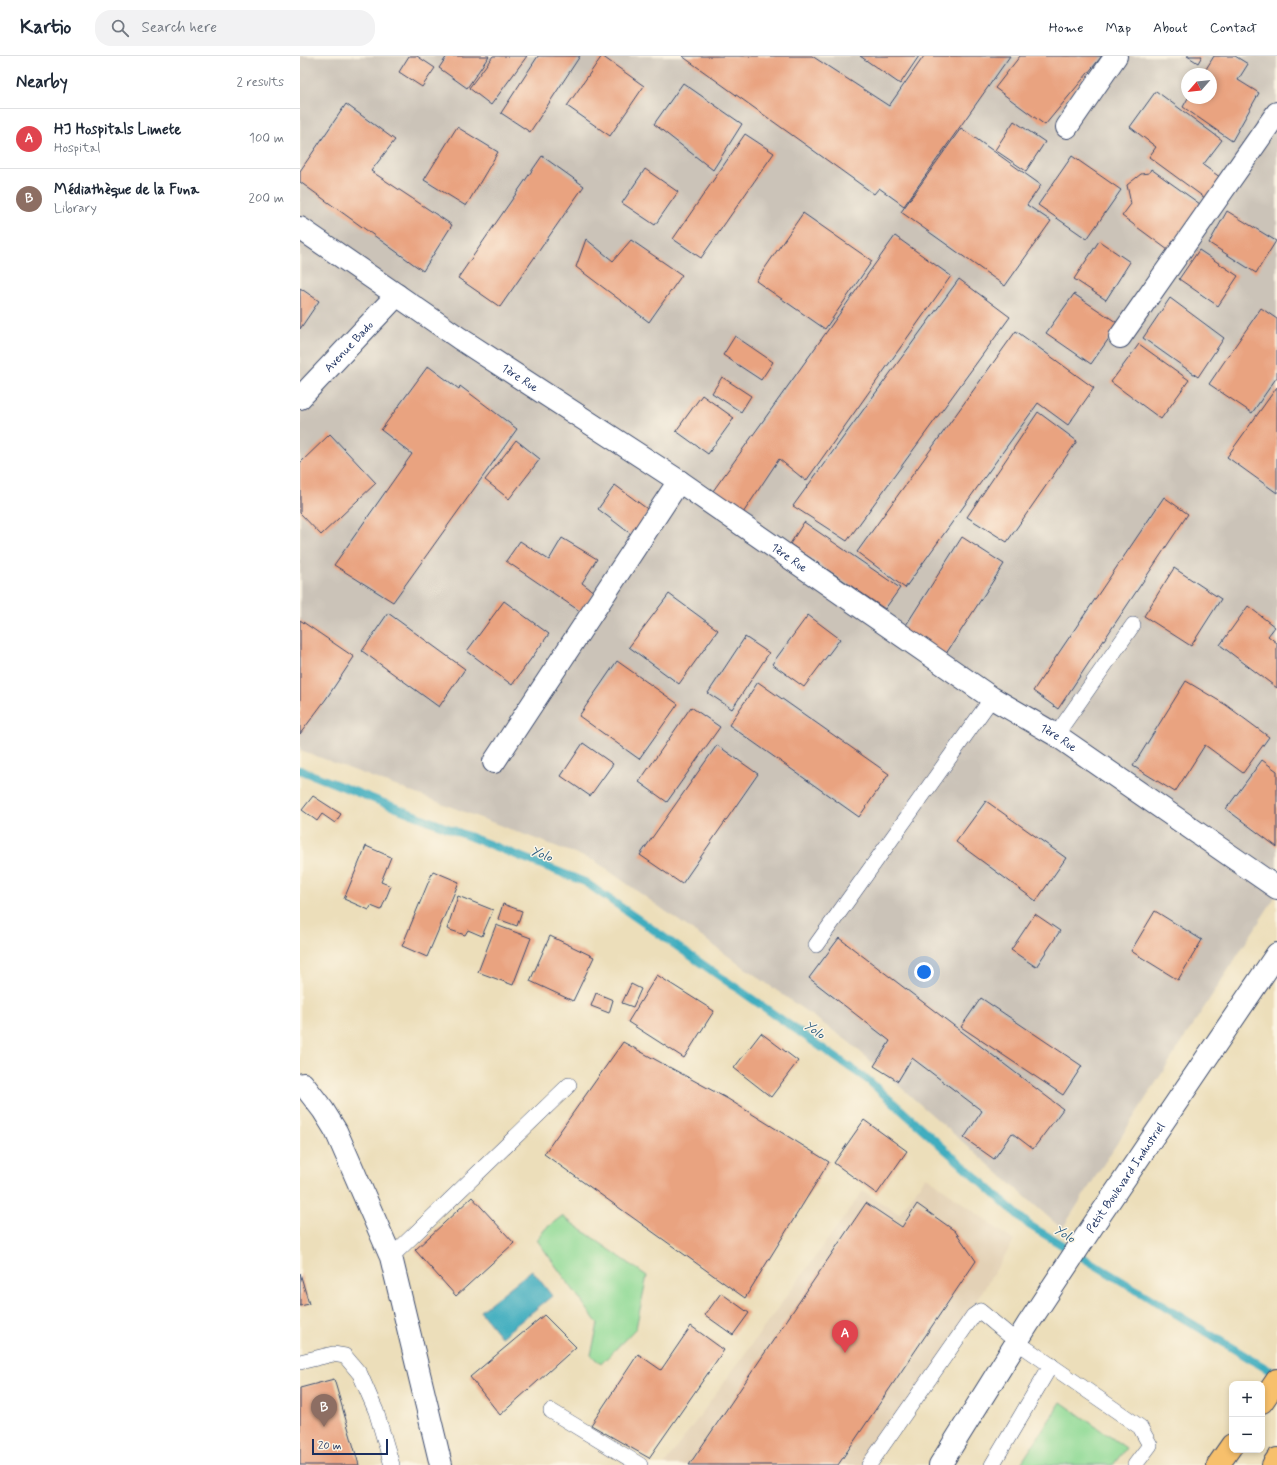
<!DOCTYPE html>
<html lang="en">
<head>
<meta charset="utf-8">
<style>
  :root { --surface:#fff; --page:#f2f2f3; --text:#1f2937; --muted:#747a83; --line:#e0e1e3; --accent:#db2777 }
  body { margin:0; font-family:Mynerve,sans-serif; background:var(--page); color:var(--text) }
  .controls { position:absolute; right:12px; bottom:12px; display:grid; overflow:hidden; border-radius:8px; box-shadow:0 2px 6px #0003 }
  .controls button { width:36px; height:36px; display:grid; place-items:center; padding:0; border:0; border-bottom:1px solid var(--line); background:var(--surface); color:var(--text); font:20px sans-serif }
  .compass { position:absolute; left:881px; top:12px; width:36px; height:36px; border-radius:50%; background:var(--surface); box-shadow:0 2px 6px #0003; rotate:242deg }
  .scale { position:absolute; left:12px; bottom:10px; width:76px; box-sizing:border-box; padding-left:4px; border:2px solid #1b2f5e; border-top:0; font-size:11px; line-height:14px; white-space:nowrap; color:#1b2f5e; -webkit-text-stroke:3px #fcf5e5; paint-order:stroke }
  .you { position:absolute; left:624px; top:916px; width:14px; height:14px; margin:-10px; border:3px solid #fff; border-radius:50%; background:#1a73e8; box-shadow:0 0 0 6px #1a73e833 }
  .badge { display:grid; place-items:center; width:26px; height:26px; border-radius:50%; background:var(--accent); color:#fff; font-size:13px; font-weight:700 }
  .pin { position:absolute; translate:-50% -33px; filter:drop-shadow(0 1px 2px #0008) }
  .pin::after { content:''; position:absolute; top:21px; width:14px; height:12px; background:inherit; clip-path:polygon(0 0,100% 0,50% 100%) }
  .list { margin:0; padding:0; list-style:none }
  h2 { display:flex; justify-content:space-between; align-items:center; height:52px; margin:0; padding:0 16px; font-size:17px }
  h2 small { font-size:13px; font-weight:400; color:var(--muted) }
  .list li { display:grid; grid-template-columns:26px 1fr auto; gap:12px; align-items:center; box-sizing:border-box; height:60px; padding:0 16px; border-top:1px solid var(--line) }
  .list b { display:block; font-size:15px; white-space:nowrap }
  .list p { margin:0; font-size:13px; white-space:nowrap; color:var(--muted) }
  .list em { font-size:13px; font-style:normal; color:var(--muted) }
  .icon { flex:none; width:22px; height:22px; fill:none; stroke:currentColor; stroke-width:2; stroke-linecap:round; stroke-linejoin:round }
  .map { position:relative; flex:none; width:977px; height:1409px; overflow:hidden }
  header { display:flex; align-items:center; gap:24px; box-sizing:border-box; height:56px; padding:0 20px; background:var(--surface); border-bottom:1px solid var(--line) }
  header strong { font-size:19px }
  nav { display:flex; gap:22px; margin-inline-start:auto; font-size:14px }
  .search { width:280px; height:36px; background:var(--page); display:flex; align-items:center; gap:10px; box-sizing:border-box; padding:0 14px; border-radius:16px; color:var(--muted); font-size:15px }
  main { display:flex }
  aside { flex:1; background:var(--surface) }
  .map>svg:first-child { display:block }
  .built { fill:#e3d1b6 }
  .industrial { fill:#cbc3b8; fill-rule:evenodd }
  .green { fill:#90da96; stroke:#56847a }
  .water { fill:#40adbf; stroke:#2e6e8e }
  .lines { fill:none; stroke-linecap:round; stroke-linejoin:round }
  .stream { stroke:#40adbf; stroke-width:8 }
  .building { fill:#e9a380 }
  .lane-casing { stroke:#3a496c; stroke-width:16 }
  .street-casing { stroke:#3a496c; stroke-width:24 }
  .highway-casing { stroke:#3a496c; stroke-width:24 }
  .lane { stroke:#fff; stroke-width:15 }
  .street { stroke:#fff; stroke-width:22 }
  .highway { stroke:#f7c06c; stroke-width:22 }
  .labels { text-anchor:middle; stroke-width:3; stroke-linejoin:round; paint-order:stroke }
  .street-label { font-size:12px; fill:#1b2f5e; stroke:#fcf5e5 }
  .water-label { font-size:13px; font-style:italic; fill:#285b80; stroke:#fcf5e5 }
</style>
</head>
<body>
<header>
<strong>Kartio</strong>
<div class="search"><svg class="icon" aria-label="search" viewBox="0 0 24 24"><circle cx="10" cy="10" r="6"/><path d="M15 15l6 6"/></svg>Search here</div>
<nav><a>Home</a><a>Map</a><a>About</a><a>Contact</a></nav>
</header>
<main>
<aside>
<h2>Nearby<small>2 results</small></h2>
<ul class="list">
<li><span class="badge" style="background:#e0444e">A</span><div><b>HJ Hospitals Limete</b><p>Hospital</p></div><em>100 m</em></li>
<li><span class="badge" style="background:#8d6e63">B</span><div><b>Médiathèque de la Funa</b><p>Library</p></div><em>200 m</em></li>
</ul>
</aside>
<div class="map">
<svg width="977" height="1409" viewBox="0 0 977 1409">
  <rect width="100%" height="100%" fill="#fcf5e5"/>
  <filter id="ink" filterUnits="userSpaceOnUse"><feTurbulence type="fractalNoise" baseFrequency=".025" numOctaves="2"/><feDisplacementMap in="SourceGraphic" scale="8" xChannelSelector="R" yChannelSelector="G"/><feConvolveMatrix kernelMatrix="1 2 1 2 8 2 1 2 1" color-interpolation-filters="sRGB"/></filter>
  <filter id="wash" filterUnits="userSpaceOnUse"><feTurbulence type="fractalNoise" baseFrequency=".012" numOctaves="4" result="noise"/><feDisplacementMap in="SourceGraphic" scale="16" xChannelSelector="R" yChannelSelector="G"/><feGaussianBlur stdDeviation="0.9" result="paint"/><feColorMatrix in="noise" values="0 0 0 0 0 0 0 0 0 0 0 0 0 0 0 0 0 1.4 0 .05"/><feComposite in="paint" operator="in"/></filter>
  <g filter="url(#wash)">
    <rect width="100%" height="100%" fill="#ecdeba"/>
    <!-- built -->
    <path class="built" d="M626 1120 714 1185 573 1409H364L563 1135 599 1158Z"/>
    <!-- industrial -->
    <path class="industrial" d="M0 0H977V838L762 1173 549 986 295 805 0 694ZM887 18H911V42H887Z"/>
    <!-- green -->
    <g class="green">
      <path d="M262 1160 347 1220 336 1272 301 1308 291 1299 298 1268 237 1184 245 1173Z"/>
      <path d="M761 1346 826 1392 813 1409H720Z"/>
    </g>
    <!-- water -->
    <path class="water" d="M232 1214 252 1240 201 1281 180 1255Z"/>
    <g class="lines">
      <!-- stream -->
      <path class="stream" d="M0 714 285 826 568 1024 729 1169 977 1319"/>
    </g>
    <g id="blocks">
      <!-- building -->
      <g class="building">
        <path d="M109 0H117L135 12 122 31 99 16Z"/>
        <path d="M147 0H189L167 32 139 12Z"/>
        <path d="M193 0H227L191 49 169 32Z"/>
        <path d="M238 0H280L230 76 201 57Z"/>
        <path d="M302 0 344 30 310 80 267 50Z"/>
        <path d="M382 0H512L589 50 624 0H710L604 150 579 132 574 138Z"/>
        <path d="M560 0H619L600 28Z"/>
        <path d="M720 0H802L745 69 695 32Z"/>
        <path d="M887 0H902L898 7Z"/>
        <path d="M914 0H935L948 8 938 24 959 37 932 85 883 51 888 42H911V18H903Z"/>
        <path d="M383 27 442 68 413 114 354 68Z"/>
        <path d="M856 35 922 84 903 109 924 124 909 145 849 101 856 91 830 71Z"/>
        <path d="M46 48 95 84 71 115 152 169 123 215 0 126V115Z"/>
        <path d="M714 65 745 86 726 115 695 94Z"/>
        <path d="M157 71 198 96 166 150 124 124Z"/>
        <path d="M661 72 741 129 727 149 751 165 705 230 601 156Z"/>
        <path d="M445 78 474 97 401 202 373 183Z"/>
        <path d="M242 100 284 130 200 251 158 222Z"/>
        <path d="M772 100 821 134 787 183 738 149Z"/>
        <path d="M345 113 378 136 355 169 322 147Z"/>
        <path d="M851 113 900 148 868 194 822 160 831 148 827 129 841 118 849 117Z"/>
        <path d="M927 155 976 185 956 217 909 187Z"/>
        <path d="M503 157 572 205 525 273 456 225Z"/>
        <path d="M595 180 651 220 506 425 479 403 443 457 413 435Z"/>
        <path d="M286 183 313 205 331 184 382 219 349 266 276 211Z"/>
        <path d="M799 185 830 206 806 244 774 223Z"/>
        <path d="M899 194 938 220 918 250 879 223Z"/>
        <path d="M659 223 710 261 547 485 493 450Z"/>
        <path d="M0 232 19 245 0 273Z"/>
        <path d="M774 238 819 268 791 308 746 277Z"/>
        <path d="M870 242 924 282 898 321 843 282Z"/>
        <path d="M961 252 977 263V321L952 357 909 328Z"/>
        <path d="M716 275 794 332 768 369 738 347 605 532 557 496Z"/>
        <path d="M435 280 473 306 461 324 423 299Z"/>
        <path d="M839 288 889 324 861 363 811 326Z"/>
        <path d="M128 310 159 333 160 330 217 373 93 546 34 509 112 398 81 374Z"/>
        <path d="M422 321 451 340 441 356 412 337Z"/>
        <path d="M977 331V437L927 401Z"/>
        <path d="M402 339 434 362 408 398 376 375Z"/>
        <path d="M738 356 777 385 707 486 667 461Z"/>
        <path d="M30 378 76 427 21 479 0 457V407Z"/>
        <path d="M216 384 240 403 209 443 185 424Z"/>
        <path d="M315 429 350 455 332 479 298 453Z"/>
        <path d="M864 441 888 458 758 653 733 635Z"/>
        <path d="M504 466 600 532 585 553 490 488Z"/>
        <path d="M662 481 704 508 642 604 601 577Z"/>
        <path d="M262 482 297 503 282 527 294 536 281 556 206 505 220 485 249 504Z"/>
        <path d="M874 512 921 543 891 590 844 560Z"/>
        <path d="M369 538 418 574 379 628 329 591Z"/>
        <path d="M204 545 249 578 212 629 167 595Z"/>
        <path d="M948 550 975 571 968 580 977 587V632L920 589Z"/>
        <path d="M88 557 165 613 139 651 62 595Z"/>
        <path d="M508 559 540 583 504 631 472 608Z"/>
        <path d="M0 564 54 601 26 643 0 678Z"/>
        <path d="M445 581 469 597 432 653 408 637Z"/>
        <path d="M317 605 378 648 339 703 279 660Z"/>
        <path d="M886 625 926 649 969 681 943 717 905 689 875 736 833 710Z"/>
        <path d="M458 626 589 718 559 761 429 669Z"/>
        <path d="M391 651 420 671 367 746 339 726Z"/>
        <path d="M283 687 313 708 290 740 261 720Z"/>
        <path d="M417 689 458 718 382 828 340 799Z"/>
        <path d="M962 704 977 715V791L926 753Z"/>
        <path d="M13 740 41 758 35 767 22 758 17 765 2 754Z"/>
        <path d="M686 745 766 802 736 845 656 786Z"/>
        <path d="M66 790 91 801 81 826 91 830 81 854 71 850 69 854 44 843Z"/>
        <path d="M133 815 159 826 127 901 102 890Z"/>
        <path d="M158 840 193 854 182 880 168 874 165 879 147 873Z"/>
        <path d="M203 848 222 855 217 870 198 863Z"/>
        <path d="M855 855 902 884 878 924 831 895Z"/>
        <path d="M735 858 760 875 736 911 711 894Z"/>
        <path d="M196 869 231 882 213 929 178 916Z"/>
        <path d="M250 880 294 901 273 945 230 925Z"/>
        <path d="M539 882 763 1053 733 1093 712 1077 694 1103 664 1082 682 1055 612 1002 598 1025 574 1010 590 985 509 922Z"/>
        <path d="M357 919 414 955 384 1002 328 966Z"/>
        <path d="M331 928 341 933 333 951 322 947Z"/>
        <path d="M296 937 313 944 309 957 291 950Z"/>
        <path d="M681 942 782 1010 763 1039 661 971Z"/>
        <path d="M461 977 498 1005 471 1041 434 1012Z"/>
        <path d="M323 986 428 1043 529 1106 445 1242 244 1098Z"/>
        <path d="M564 1064 607 1095 577 1138 534 1107Z"/>
        <path d="M172 1141 214 1187 156 1240 115 1194Z"/>
        <path d="M566 1147 602 1171 617 1148 655 1175 676 1205 538 1409H389Z"/>
        <path d="M0 1217 9 1248 0 1250Z"/>
        <path d="M421 1237 449 1257 433 1279 405 1259Z"/>
        <path d="M244 1259 276 1291 200 1359 170 1321Z"/>
        <path d="M391 1270 424 1294 349 1402 291 1369 338 1298 361 1314Z"/>
        <path d="M34 1323 59 1409H0V1332Z"/>
      </g>
    </g>
  </g>
  <g filter="url(#ink)">
    <use href="#blocks" fill-opacity="0" stroke="#3a496c" stroke-width="1"/>
    <g class="lines">
      <defs>
        <g id="lane">
          <path d="M756 679 833 569"/>
          <path d="M516 889 692 642"/>
          <path d="M91 1201 269 1029"/>
          <path d="M0 1306 33 1298 45 1300 60 1318 76 1355 92 1409"/>
          <path d="M251 1355 340 1409"/>
          <path d="M569 1409 673 1260 680 1255 717 1286 840 1371 850 1389 835 1409"/>
          <path d="M692 1409 751 1309"/>
        </g>
        <g id="street">
          <path d="M767 71 816 0"/>
          <path id="s1" d="M0 172 159 282 379 425 692 642 756 679 977 832"/>
          <path d="M820 281 977 57"/>
          <path id="s2" d="M0 342 97 239"/>
          <path d="M194 706 379 425"/>
          <path d="M3 1028 23 1054 36 1075 91 1201 141 1409"/>
          <path id="s3" d="M640 1409 728 1268 794 1168 977 898"/>
        </g>
        <g id="highway">
          <path d="M962 1346 977 1324"/>
          <path d="M918 1409 932 1389"/>
          <path d="M973 1409 977 1403"/>
        </g>
      </defs>
      <!-- lane casing -->
      <use href="#lane" class="lane-casing"/>
      <!-- street casing -->
      <use href="#street" class="street-casing"/>
      <!-- highway casing -->
      <use href="#highway" class="highway-casing"/>
      <!-- lane -->
      <use href="#lane" class="lane"/>
      <!-- street -->
      <use href="#street" class="street"/>
      <!-- highway -->
      <use href="#highway" class="highway"/>
    </g>
  </g>
  <g class="labels">
    <!-- street labels -->
    <g class="street-label">
      <text dy="4" stroke="none"><textPath href="#s2" startOffset="71">Avenue Bado</textPath></text>
      <text dy="4" stroke="none"><textPath href="#s1" startOffset="266">1ère Rue</textPath></text>
      <text dy="4" stroke="none"><textPath href="#s1" startOffset="590">1ère Rue</textPath></text>
      <text dy="4" stroke="none"><textPath href="#s1" startOffset="914">1ère Rue</textPath></text>
      <text dy="4" stroke="none"><textPath href="#s3" startOffset="342">Petit Boulevard Industriel</textPath></text>
    </g>
    <!-- water labels -->
    <g class="water-label">
      <text transform="translate(242 797) rotate(21)" y="5">Yolo</text>
      <text transform="translate(515 973) rotate(35)" y="5">Yolo</text>
      <text transform="translate(765 1177) rotate(31)" y="5">Yolo</text>
    </g>
  </g>
</svg>
<div class="controls">
<button>+</button>
<button>−</button>
</div>
<svg class="compass" viewBox="-18 -18 36 36"><path d="M0-13l5 13h-10z" fill="#e53935"/><path d="M0 13l5-13h-10z" fill="#747a83"/></svg>
<div class="scale">20 m</div>
<div class="you"></div>
<div class="pin badge" style="left:545px;top:1297px;background:#e0444e">A</div>
<div class="pin badge" style="left:24px;top:1371px;background:#8d6e63">B</div>
</div>
</main>
</body>
</html>
